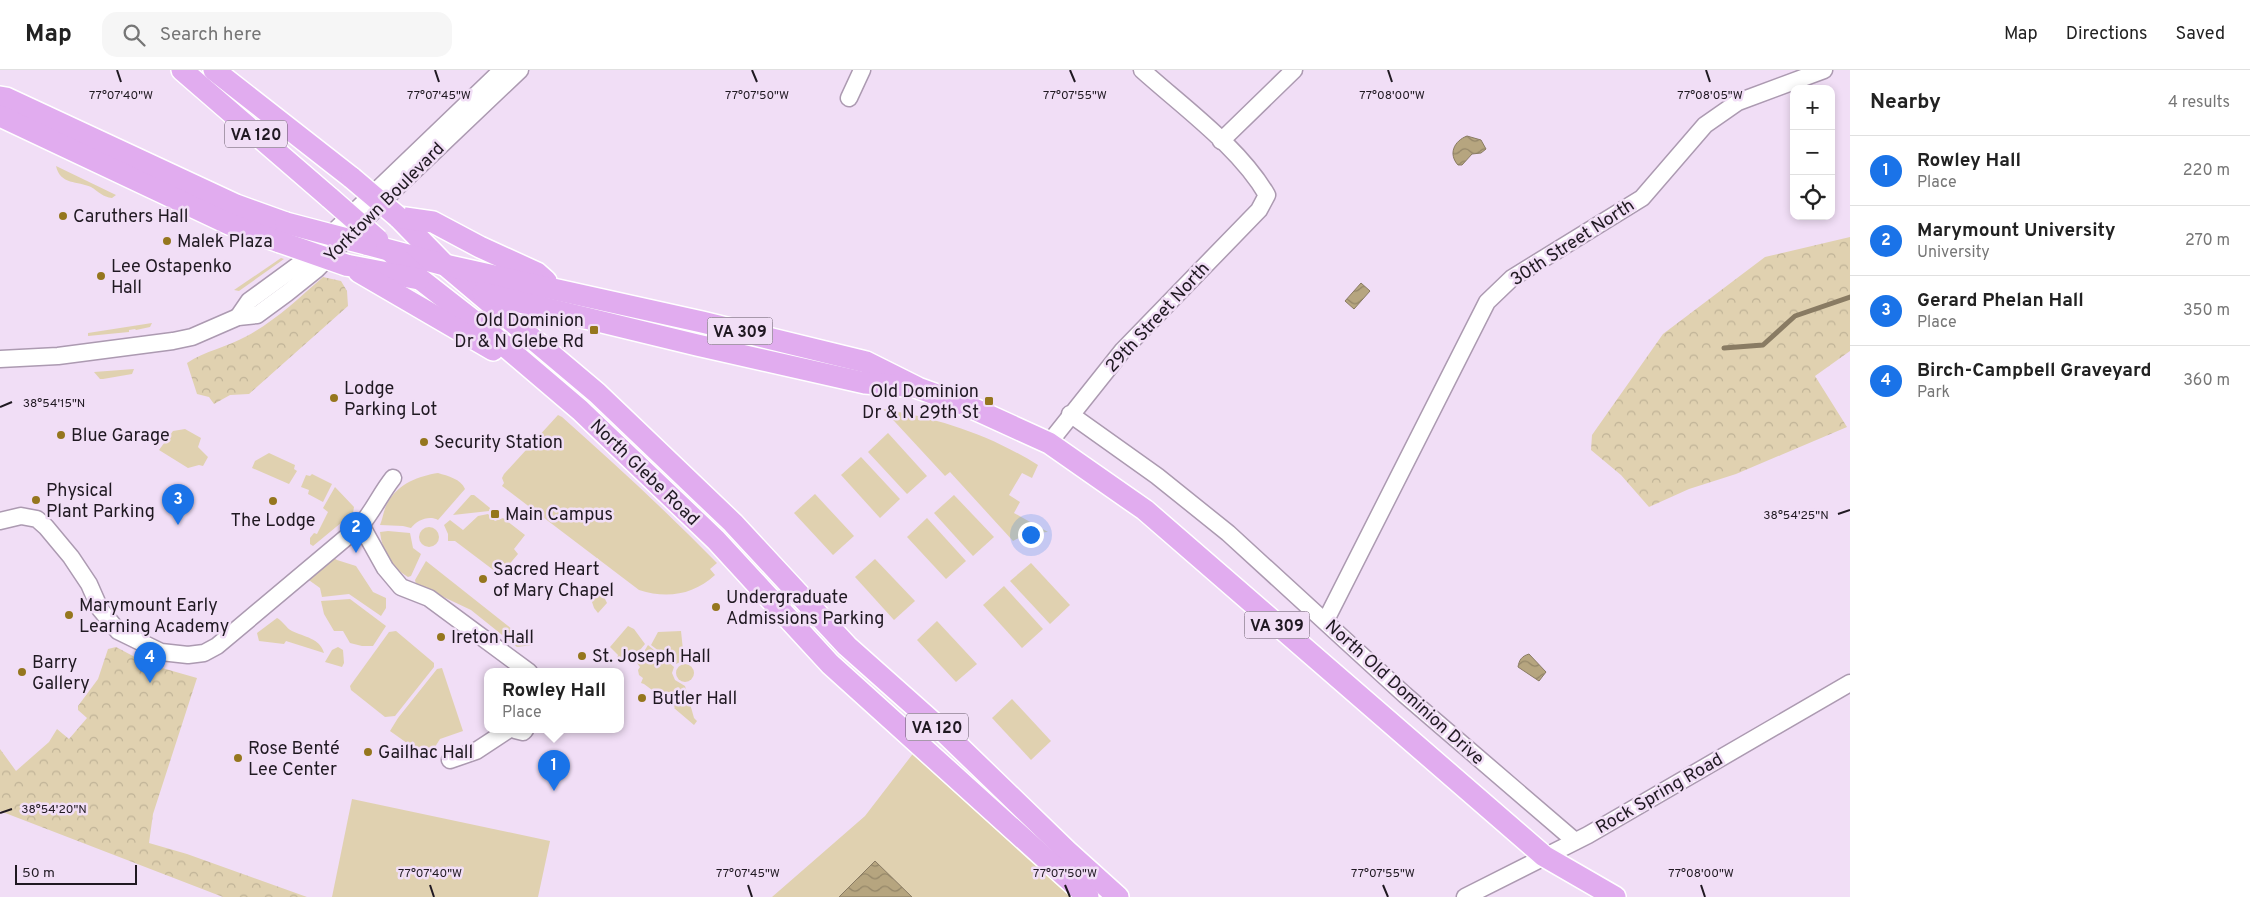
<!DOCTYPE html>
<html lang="en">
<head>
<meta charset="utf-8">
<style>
  :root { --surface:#fff; --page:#f6f6f6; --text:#222; --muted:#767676; --line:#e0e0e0; --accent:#1a73e8 }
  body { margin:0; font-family:Overpass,sans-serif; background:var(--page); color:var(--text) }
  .controls { position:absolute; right:15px; top:15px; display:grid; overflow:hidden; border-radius:10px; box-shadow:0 2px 8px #0003 }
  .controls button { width:45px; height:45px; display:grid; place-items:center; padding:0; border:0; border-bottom:1px solid var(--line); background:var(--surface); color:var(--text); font:25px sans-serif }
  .scale { position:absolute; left:15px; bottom:12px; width:122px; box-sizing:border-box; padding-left:5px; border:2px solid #201922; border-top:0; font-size:14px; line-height:18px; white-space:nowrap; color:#201922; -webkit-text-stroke:4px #f1def6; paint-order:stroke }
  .you { position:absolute; left:1030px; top:464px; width:18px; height:18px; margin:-12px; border:4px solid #fff; border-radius:50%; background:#1a73e8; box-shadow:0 0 0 8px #1a73e833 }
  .badge { display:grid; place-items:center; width:32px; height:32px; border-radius:50%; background:var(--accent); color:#fff; font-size:16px; font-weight:700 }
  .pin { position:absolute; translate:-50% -41px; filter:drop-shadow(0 1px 2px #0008) }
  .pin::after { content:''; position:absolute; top:26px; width:18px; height:15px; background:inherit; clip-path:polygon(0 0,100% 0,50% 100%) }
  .popup { position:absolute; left:484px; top:598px; width:140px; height:65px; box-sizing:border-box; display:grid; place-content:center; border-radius:10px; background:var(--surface); filter:drop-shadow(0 1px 4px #0005); font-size:16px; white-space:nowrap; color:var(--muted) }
  .popup b { font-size:19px; color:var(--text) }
  .popup::after { content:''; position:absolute; left:50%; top:100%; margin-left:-10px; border:10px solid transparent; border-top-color:var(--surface) }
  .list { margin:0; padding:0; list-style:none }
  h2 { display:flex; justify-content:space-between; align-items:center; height:65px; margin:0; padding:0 20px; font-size:21px }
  h2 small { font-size:16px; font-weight:400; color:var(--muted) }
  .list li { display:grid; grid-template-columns:32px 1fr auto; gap:15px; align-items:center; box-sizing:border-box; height:70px; padding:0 20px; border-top:1px solid var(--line) }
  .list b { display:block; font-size:19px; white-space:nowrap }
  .list p { margin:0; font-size:16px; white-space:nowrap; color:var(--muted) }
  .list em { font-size:16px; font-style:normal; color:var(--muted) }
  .icon { flex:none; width:28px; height:28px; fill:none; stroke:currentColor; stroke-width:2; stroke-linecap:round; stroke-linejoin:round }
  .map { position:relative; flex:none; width:1850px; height:827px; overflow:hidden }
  header { display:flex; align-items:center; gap:30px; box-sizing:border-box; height:70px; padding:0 25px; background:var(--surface); border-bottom:1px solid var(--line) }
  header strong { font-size:24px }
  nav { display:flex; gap:28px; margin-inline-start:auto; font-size:18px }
  .search { width:350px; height:45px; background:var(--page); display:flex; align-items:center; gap:12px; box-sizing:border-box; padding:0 18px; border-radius:15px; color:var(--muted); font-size:19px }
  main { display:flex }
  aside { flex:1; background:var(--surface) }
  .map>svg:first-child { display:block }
  .green { fill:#e0d1b0 }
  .forest { fill:url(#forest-crowns) }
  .water { fill:url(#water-waves); stroke:#897b63 }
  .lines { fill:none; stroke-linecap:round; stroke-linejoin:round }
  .stream { stroke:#897b63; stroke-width:5 }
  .minor-casing { stroke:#ac9ab1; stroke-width:19 }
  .major-casing { stroke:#fff; stroke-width:24 }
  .minor { stroke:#fff; stroke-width:16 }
  .major { stroke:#e1acef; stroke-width:21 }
  .major-bridge-casing { stroke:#fff; stroke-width:24; stroke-linecap:butt }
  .major-bridge { stroke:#e1acef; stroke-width:21 }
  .ticks { fill:none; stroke:#201922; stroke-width:2 }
  .poi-dot { fill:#95761e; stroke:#f1def6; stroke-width:2 }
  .labels { text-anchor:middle; stroke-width:5; stroke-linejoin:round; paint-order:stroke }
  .shield { fill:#f1def6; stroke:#5f5462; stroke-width:1 }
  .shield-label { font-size:16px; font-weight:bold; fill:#201922 }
  .street-label { font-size:18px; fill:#201922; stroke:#f1def6 }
  .poi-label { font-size:18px; fill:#201922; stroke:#f1def6; text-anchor:start }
  .ticks-label { font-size:12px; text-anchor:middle; fill:#201922; stroke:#f1def6; stroke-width:5; stroke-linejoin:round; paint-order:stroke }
</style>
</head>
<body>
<header>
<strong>Map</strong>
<div class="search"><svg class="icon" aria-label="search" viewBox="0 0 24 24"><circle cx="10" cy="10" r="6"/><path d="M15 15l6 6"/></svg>Search here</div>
<nav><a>Map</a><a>Directions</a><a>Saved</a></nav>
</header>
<main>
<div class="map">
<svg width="1850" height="827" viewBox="0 0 1850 827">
  <defs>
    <pattern id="forest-crowns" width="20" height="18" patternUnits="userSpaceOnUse" patternTransform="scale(1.25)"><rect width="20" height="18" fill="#e0d1b0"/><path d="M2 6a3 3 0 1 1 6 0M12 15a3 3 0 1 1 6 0" fill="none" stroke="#c0b397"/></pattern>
    <pattern id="water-waves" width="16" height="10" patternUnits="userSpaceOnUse" patternTransform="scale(1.25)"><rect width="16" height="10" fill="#b6a57f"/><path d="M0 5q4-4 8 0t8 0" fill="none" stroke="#948668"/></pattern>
  </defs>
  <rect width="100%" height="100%" fill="#f1def6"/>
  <!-- green -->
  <g class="green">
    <path d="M56 96 116 125 112 128C103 127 99 122 91 117 78 111 60 115 56 96Z"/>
    <path d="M281 188 284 189 239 221 234 220Z"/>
    <path d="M152 253 150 257 136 260 135 259 129 260V262L88 266V263Z"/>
    <path d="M134 299 132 304 103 309H100L94 302Z"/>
    <path d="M883 339C940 349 988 364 1038 395L1032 408 1022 403 1009 425 1020 432 1014 443 1048 462 1026 464 1013 471 950 402 945 406Z"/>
    <path d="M558 345 562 347C615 394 667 442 717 493L710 499 715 505C693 525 667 529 639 520L502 416 504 413 502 408 504 404Z"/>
    <path d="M185 359 201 368 198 377 208 387 203 396 199 395 188 398 159 380 173 361Z"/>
    <path d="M888 363 927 406 907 424 868 382Z"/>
    <path d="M269 383 295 395 294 399 297 401 289 414 252 398 255 391Z"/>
    <path d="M861 387 900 429 880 448 841 405Z"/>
    <path d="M438 403C448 406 461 409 465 419L438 450C429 445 417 450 411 458L403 456 380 455C383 448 384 438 388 432 399 413 419 406 438 403Z"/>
    <path d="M312 404 332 414 323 432 308 424 309 420 301 417 306 405 310 406Z"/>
    <path d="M335 417 354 437 353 443 313 476 310 474V468L314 463 317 464 328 442 323 438Z"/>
    <path d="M815 424 854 466 833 485 794 443Z"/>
    <path d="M471 425H474L490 438 489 441 453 445Z"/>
    <path d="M954 425 994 467 973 486 934 443Z"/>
    <path d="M488 444 495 451 503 448 525 465 514 479 518 484 500 505 455 471H448V464L444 455 450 450 463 460 478 446Z"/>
    <path d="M927 448 966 491 946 509 907 467Z"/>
    <circle cx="429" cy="467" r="10"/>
    <path d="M388 461 410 463 413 478 421 484 411 506 408 507C391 497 382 481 380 462Z"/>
    <path d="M331 486 337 490 356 496 373 522 386 528V538L381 546 349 524 322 527 320 518 306 508Z"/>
    <path d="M875 489 915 531 894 550 855 507Z"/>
    <path d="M426 491 532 575 517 577 471 540 416 514 415 510Z"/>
    <path d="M1031 493 1070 535 1050 554 1010 511Z"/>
    <path d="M1004 516 1043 559 1022 578 983 535Z"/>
    <path d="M594 518 603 525 607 533 598 543 594 538 590 526Z"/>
    <path d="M350 529 386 556 373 576H362L350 573 343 561H334L324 544 321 531Z"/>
    <path d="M277 548C283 551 286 558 292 561 304 567 320 568 324 583L286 571 284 574 259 571 257 563Z"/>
    <path d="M937 551 977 594 956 612 917 570Z"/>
    <path d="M628 556 634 559 645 574 631 591H622L617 589 618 585 610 577Z"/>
    <path d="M396 561 434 593V597L395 646 385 647 351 620 350 616 389 562Z"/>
    <path d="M681 561 684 590 676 594 651 575 658 562Z"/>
    <path d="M648 575 674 597 672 603 675 610 685 616 694 648 697 651 694 655 674 638 675 637 644 614 641 613 643 608 639 605 638 600 640 597 637 593Z"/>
    <path d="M338 577 343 580 344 593 342 597 325 592 332 580Z"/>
    <circle cx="685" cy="603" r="9"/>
    <path d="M442 598 463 661 440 669 428 688 390 661 398 648 437 599Z"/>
    <path d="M1012 629 1051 671 1031 690 992 648Z"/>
    <path d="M915 681 930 697 1072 827H772L865 746Z"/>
    <path d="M352 729 550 771 538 827H332Z"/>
  </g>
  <!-- forest -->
  <g class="forest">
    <path d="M1850 167V281L1815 306 1847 357 1736 404 1689 419 1649 437 1621 405 1591 380 1592 365 1663 264 1765 187Z"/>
    <path d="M323 207 341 211 347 221 348 236 249 324 230 325 214 334 209 327 197 324 187 293C205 281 227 277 247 266 275 251 299 228 323 207Z"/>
    <path d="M116 577 148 594 197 608 153 744 149 773 187 784 307 827H223L0 741V679L16 701 49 672 57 659 69 669 87 648 78 640V636L98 609 108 579Z"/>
  </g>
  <!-- water -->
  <g class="water">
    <path d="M1467 66 1481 70 1486 79 1481 83 1472 84 1462 95H1458C1448 84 1454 71 1467 66Z"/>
    <path d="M1361 213 1370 221 1354 239 1345 231Z"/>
    <path d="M1529 584 1546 602 1539 611 1518 597C1519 590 1522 586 1529 584Z"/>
    <path d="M875 791 912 827H839Z"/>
  </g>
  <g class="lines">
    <!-- stream -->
    <path class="stream" d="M1724 278 1763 275 1795 246 1850 227"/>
    <defs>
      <g id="minor">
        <path d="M849 28 862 0"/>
        <path d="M1221 71 1294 0"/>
        <path d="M238 247 249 231 301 193 502 0"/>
        <path d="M0 289 58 286 173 271 192 267 238 247 257 245 287 223 317 199 398 116 520 0"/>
        <path d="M1070 344 1157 406 1228 463 1405 625 1575 771"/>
        <path d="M1049 373 1123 280 1259 140 1267 125C1239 77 1183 37 1142 0"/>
        <path d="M0 451 21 446 37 449 46 457 71 487 89 514 100 539 118 561 161 582 188 585 204 583 217 576 361 455C373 441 381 423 393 408"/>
        <path d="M361 455 385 498 401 517 429 528 529 602"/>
        <path d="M1326 550 1487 232 1512 208 1642 128 1705 55 1738 32 1824 0"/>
        <path d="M515 660 523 662 525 660"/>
        <path d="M450 690 476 681 508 660"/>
        <path d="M1465 827 1588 765 1850 613"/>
      </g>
      <g id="major">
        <path d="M182 0 330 128"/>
        <path d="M214 0 352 108"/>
        <path d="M0 27 6 28 236 135 286 153"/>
        <path d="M0 46 229 154 280 172"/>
        <path d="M398 147 445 195 597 323 733 453 847 576 946 664 1067 781 1118 827"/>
        <path d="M398 147 433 152 480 177 537 203 546 211"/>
        <path d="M366 174 445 195 702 252 866 292 918 318 970 337 1049 373 1145 440 1544 786 1615 827"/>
        <path d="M390 181 420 209 493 266 580 340 716 470 830 594 1088 827"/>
        <path d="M346 195 419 209"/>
        <path d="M359 202 493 280"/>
        <path d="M483 223 697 275 865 313 905 316"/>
      </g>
    </defs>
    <!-- minor casing -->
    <use href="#minor" class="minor-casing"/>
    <!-- major casing -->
    <use href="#major" class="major-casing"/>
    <!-- minor -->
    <use href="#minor" class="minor"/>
    <!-- major -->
    <use href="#major" class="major"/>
    <defs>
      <g id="major-bridge">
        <path d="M352 108 398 147"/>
        <path d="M330 128 378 170"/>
        <path d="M286 153 366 174"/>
        <path d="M280 172 346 195"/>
      </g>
    </defs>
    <!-- major-bridge casing -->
    <use href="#major-bridge" class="major-bridge-casing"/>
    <!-- major-bridge -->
    <use href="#major-bridge" class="major-bridge"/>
  </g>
  <!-- ticks -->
  <path class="ticks" d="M117 0 121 12M435 0 439 12M752 0 757 12M1070 0 1075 12M1388 0 1392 12M1706 0 1710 12M0 337 12 332M1838 444 1850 440M0 743 12 739M430 815 434 827M748 815 752 827M1065 815 1070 827M1383 815 1388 827M1701 815 1705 827"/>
  <!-- markers -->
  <g class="poi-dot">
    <circle cx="63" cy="146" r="5"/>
    <circle cx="167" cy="171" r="5"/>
    <circle cx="101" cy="206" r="5"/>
    <rect x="589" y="255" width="10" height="10" rx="2.5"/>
    <circle cx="334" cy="328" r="5"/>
    <rect x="984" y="326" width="10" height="10" rx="2.5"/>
    <circle cx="61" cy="365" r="5"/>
    <circle cx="424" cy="372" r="5"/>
    <circle cx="36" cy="430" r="5"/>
    <circle cx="273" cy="431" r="5"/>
    <rect x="490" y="439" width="10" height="10" rx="2.5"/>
    <circle cx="483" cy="509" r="5"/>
    <circle cx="716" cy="537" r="5"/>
    <circle cx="69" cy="545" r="5"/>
    <circle cx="441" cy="567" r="5"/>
    <circle cx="582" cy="586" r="5"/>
    <circle cx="22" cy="602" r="5"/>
    <circle cx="642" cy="628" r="5"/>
    <circle cx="368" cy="682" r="5"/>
    <circle cx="238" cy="688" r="5"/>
  </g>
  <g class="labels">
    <!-- shield labels -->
    <g class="shield">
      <rect x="225" y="50.5" width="62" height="27" rx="4"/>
      <rect x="707.5" y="247.5" width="65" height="27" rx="4"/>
      <rect x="1244.5" y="541.5" width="65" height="27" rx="4"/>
      <rect x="906" y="643.5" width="62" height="27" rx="4"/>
    </g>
    <g class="shield-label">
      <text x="256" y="70">VA 120</text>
      <text x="740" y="267">VA 309</text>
      <text x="1277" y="561">VA 309</text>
      <text x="937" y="663">VA 120</text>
    </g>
    <!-- street labels -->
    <g class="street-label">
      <text transform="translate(384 132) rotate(-45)" y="6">Yorktown Boulevard</text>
      <text transform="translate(1572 172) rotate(-33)" y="6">30th Street North</text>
      <text transform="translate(1157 247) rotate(-47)" y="6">29th Street North</text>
      <text transform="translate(645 402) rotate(44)" y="6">North Glebe Road</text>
      <text transform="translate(1405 622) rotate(42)" y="6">North Old Dominion Drive</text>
      <text transform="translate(1659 723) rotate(-30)" y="6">Rock Spring Road</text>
    </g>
    <!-- poi labels -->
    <g class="poi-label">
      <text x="73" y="152">Caruthers Hall</text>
      <text x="177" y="177">Malek Plaza</text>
      <text x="111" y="202">Lee Ostapenko<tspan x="111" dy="21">Hall</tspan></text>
      <text x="584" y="256" text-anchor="end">Old Dominion<tspan x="584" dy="21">Dr &amp; N Glebe Rd</tspan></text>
      <text x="344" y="324">Lodge<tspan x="344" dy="21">Parking Lot</tspan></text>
      <text x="979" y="327" text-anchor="end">Old Dominion<tspan x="979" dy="21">Dr &amp; N 29th St</tspan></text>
      <text x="71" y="371">Blue Garage</text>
      <text x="434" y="378">Security Station</text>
      <text x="46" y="426">Physical<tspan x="46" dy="21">Plant Parking</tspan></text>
      <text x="505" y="450">Main Campus</text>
      <text x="273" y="456" text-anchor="middle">The Lodge</text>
      <text x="493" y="505">Sacred Heart<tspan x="493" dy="21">of Mary Chapel</tspan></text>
      <text x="726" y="533">Undergraduate<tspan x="726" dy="21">Admissions Parking</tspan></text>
      <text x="79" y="541">Marymount Early<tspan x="79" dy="21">Learning Academy</tspan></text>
      <text x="451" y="573">Ireton Hall</text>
      <text x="592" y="592">St. Joseph Hall</text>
      <text x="32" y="598">Barry<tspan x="32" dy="21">Gallery</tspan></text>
      <text x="652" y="634">Butler Hall</text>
      <text x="248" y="684">Rose Benté<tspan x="248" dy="21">Lee Center</tspan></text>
      <text x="378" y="688">Gailhac Hall</text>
    </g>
  </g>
  <g class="ticks-label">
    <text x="121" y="29">77°07'40"W</text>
    <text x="439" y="29">77°07'45"W</text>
    <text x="757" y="29">77°07'50"W</text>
    <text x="1075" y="29">77°07'55"W</text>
    <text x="1392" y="29">77°08'00"W</text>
    <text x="1710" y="29">77°08'05"W</text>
    <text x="54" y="337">38°54'15"N</text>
    <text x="1796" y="449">38°54'25"N</text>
    <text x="54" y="743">38°54'20"N</text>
    <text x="430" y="807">77°07'40"W</text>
    <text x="748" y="807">77°07'45"W</text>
    <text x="1065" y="807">77°07'50"W</text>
    <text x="1383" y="807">77°07'55"W</text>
    <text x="1701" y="807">77°08'00"W</text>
  </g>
</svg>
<div class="controls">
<button>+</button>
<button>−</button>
<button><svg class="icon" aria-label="locate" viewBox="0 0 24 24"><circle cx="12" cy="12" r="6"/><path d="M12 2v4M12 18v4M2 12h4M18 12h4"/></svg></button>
</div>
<div class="scale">50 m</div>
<div class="you"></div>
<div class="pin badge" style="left:554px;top:721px">1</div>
<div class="popup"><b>Rowley Hall</b>Place</div>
<div class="pin badge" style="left:356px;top:483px">2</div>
<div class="pin badge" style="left:178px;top:455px">3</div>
<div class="pin badge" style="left:150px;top:613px">4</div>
</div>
<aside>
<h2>Nearby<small>4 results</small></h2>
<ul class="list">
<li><span class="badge">1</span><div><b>Rowley Hall</b><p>Place</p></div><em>220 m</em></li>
<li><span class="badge">2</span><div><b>Marymount University</b><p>University</p></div><em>270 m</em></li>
<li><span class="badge">3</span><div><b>Gerard Phelan Hall</b><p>Place</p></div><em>350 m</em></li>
<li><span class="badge">4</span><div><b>Birch-Campbell Graveyard</b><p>Park</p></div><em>360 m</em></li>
</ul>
</aside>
</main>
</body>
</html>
